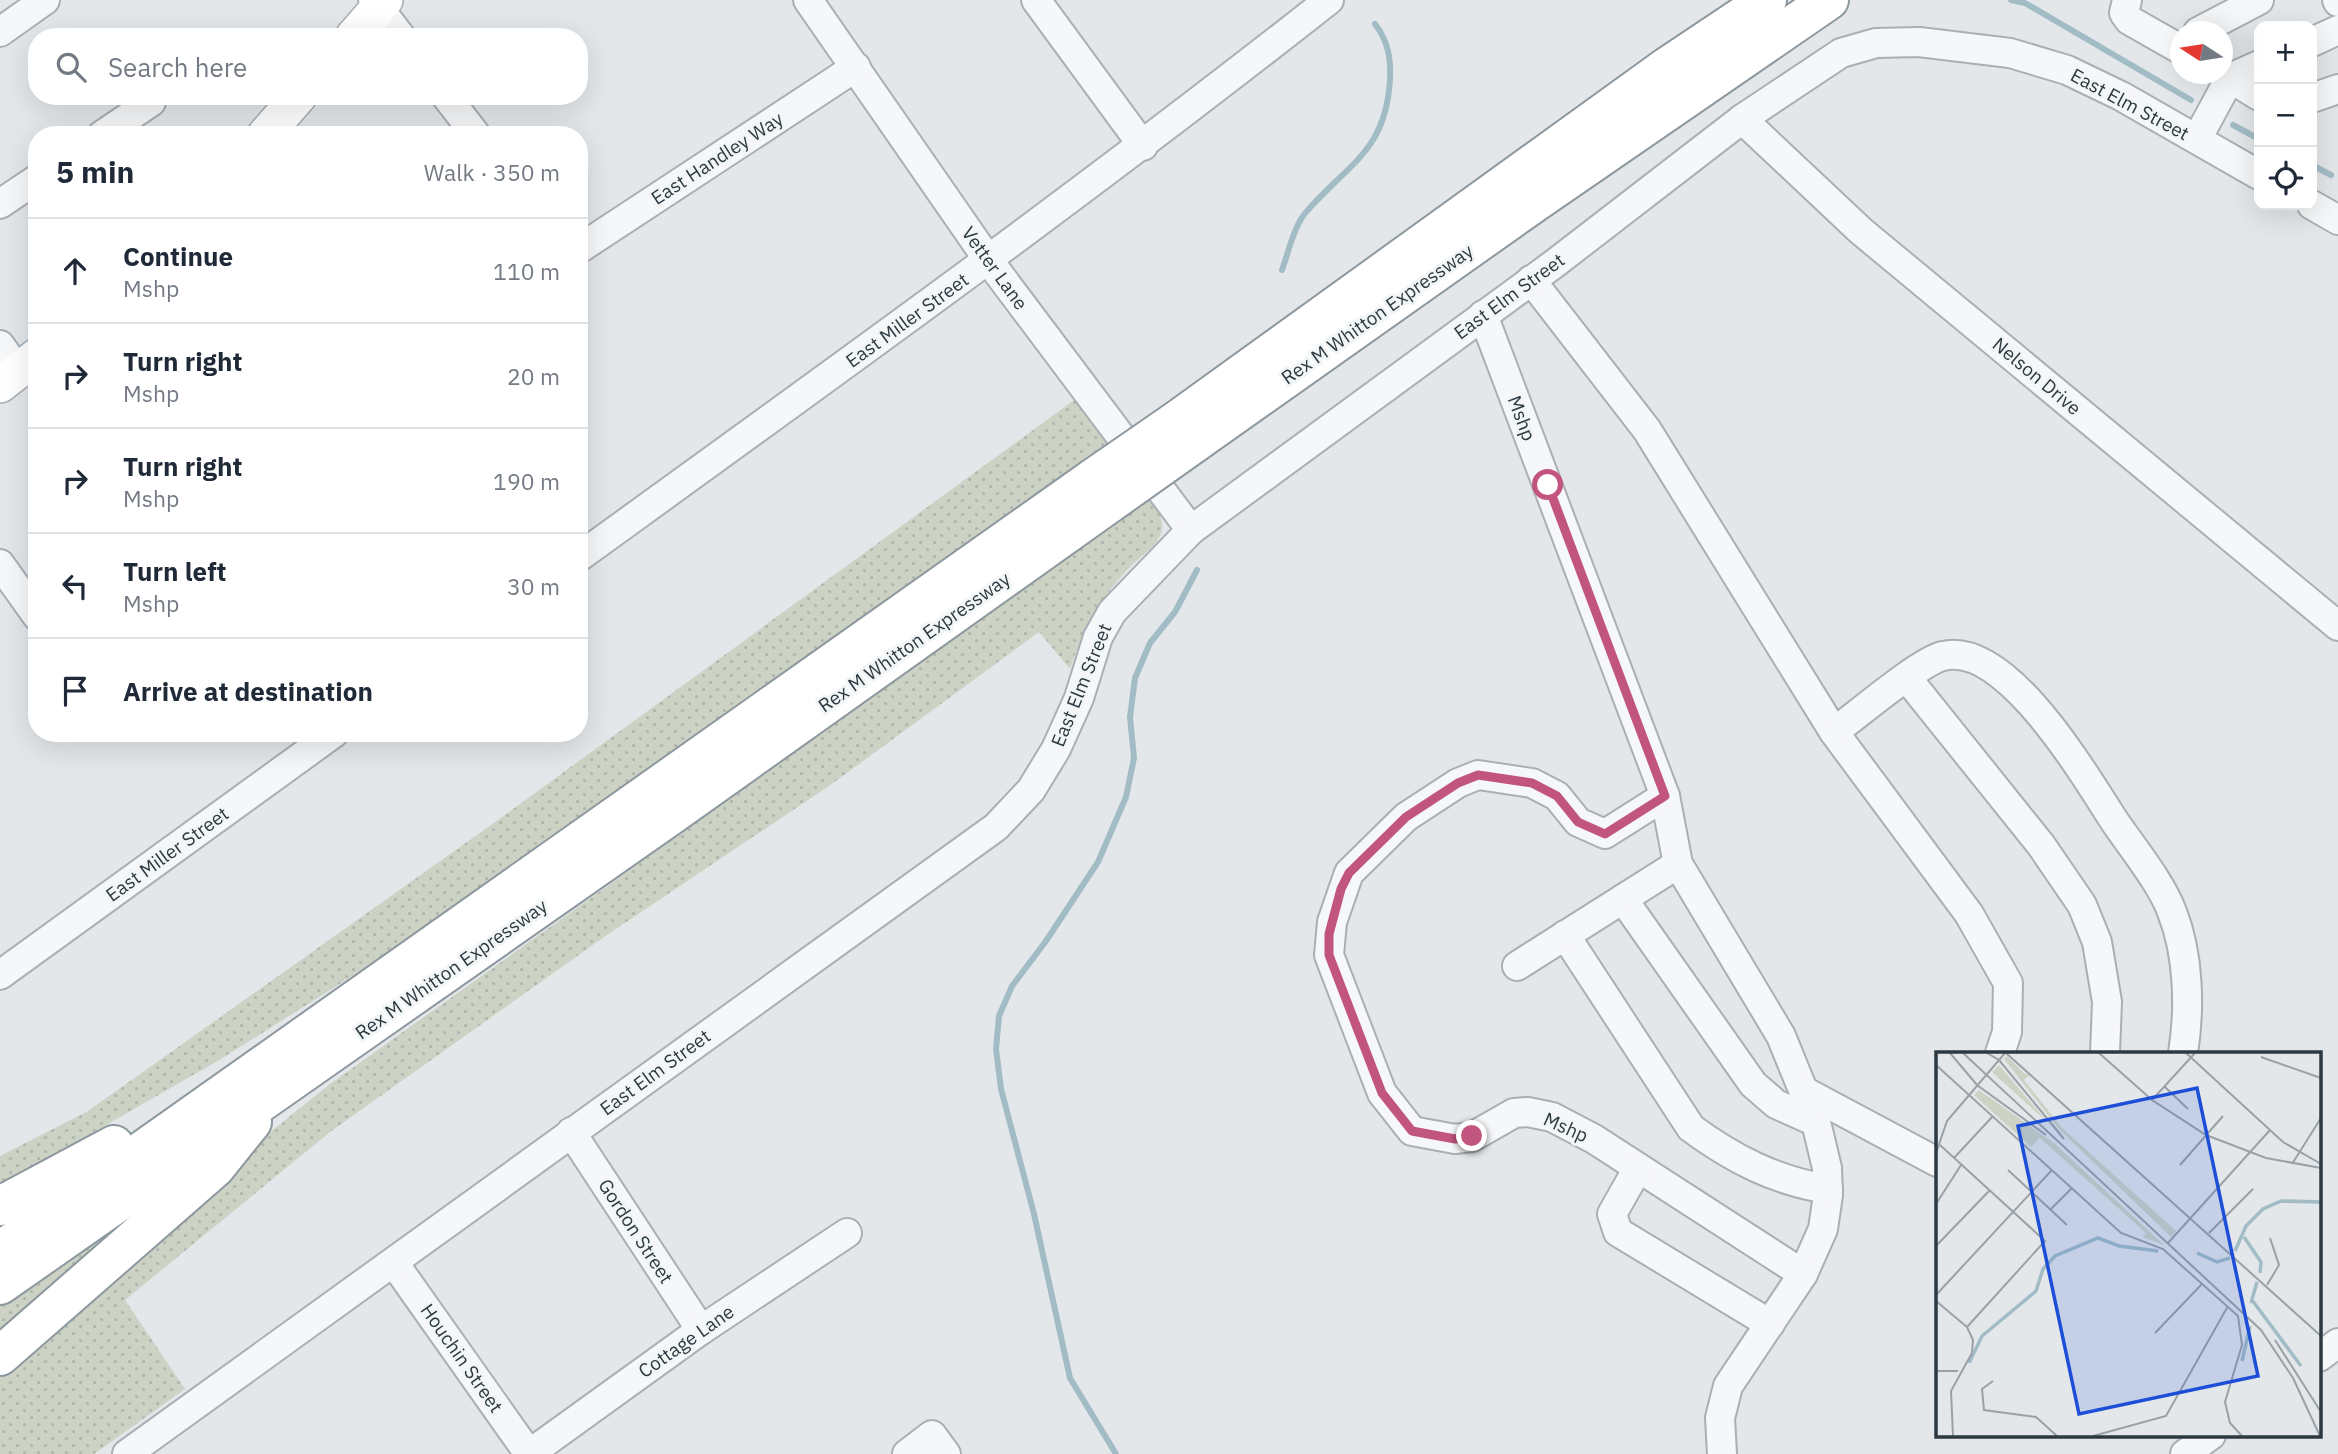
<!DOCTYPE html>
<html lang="en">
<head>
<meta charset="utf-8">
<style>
  :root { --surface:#fff; --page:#f6f6f7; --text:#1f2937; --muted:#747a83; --line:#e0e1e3 }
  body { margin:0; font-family:"IBM Plex Sans",sans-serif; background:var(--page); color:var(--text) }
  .controls { position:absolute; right:21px; top:21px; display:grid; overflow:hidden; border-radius:14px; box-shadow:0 7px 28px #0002 }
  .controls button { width:63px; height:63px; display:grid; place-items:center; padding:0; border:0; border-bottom:2px solid var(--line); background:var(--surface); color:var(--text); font:35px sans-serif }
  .compass { position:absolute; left:2170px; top:21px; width:63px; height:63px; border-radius:50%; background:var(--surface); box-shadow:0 7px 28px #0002; rotate:282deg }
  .stop { position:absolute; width:21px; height:21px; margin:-16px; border:5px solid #c2557f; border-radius:50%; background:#fff }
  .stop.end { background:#c2557f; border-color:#fff; box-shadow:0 2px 7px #0008 }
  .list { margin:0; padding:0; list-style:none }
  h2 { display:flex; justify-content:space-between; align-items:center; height:91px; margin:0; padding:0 28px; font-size:30px }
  h2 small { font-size:23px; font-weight:400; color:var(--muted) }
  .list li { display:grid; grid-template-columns:46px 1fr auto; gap:21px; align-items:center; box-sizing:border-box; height:105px; padding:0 28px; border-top:2px solid var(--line) }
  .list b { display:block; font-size:26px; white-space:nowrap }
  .list p { margin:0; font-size:23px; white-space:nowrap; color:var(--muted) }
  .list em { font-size:23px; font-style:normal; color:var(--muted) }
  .icon { flex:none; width:38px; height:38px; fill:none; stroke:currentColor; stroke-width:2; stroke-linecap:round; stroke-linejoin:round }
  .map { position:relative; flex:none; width:2338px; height:1454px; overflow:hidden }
  .search { position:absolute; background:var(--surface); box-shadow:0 7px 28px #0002; left:28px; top:28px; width:560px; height:77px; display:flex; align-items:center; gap:18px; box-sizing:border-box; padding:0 24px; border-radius:28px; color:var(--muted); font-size:26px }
  .panel { position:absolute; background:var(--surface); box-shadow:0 7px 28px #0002; left:28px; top:126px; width:560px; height:616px; border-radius:28px }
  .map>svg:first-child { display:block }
  .grass { fill:url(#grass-dots) }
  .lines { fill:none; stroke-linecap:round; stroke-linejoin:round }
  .stream { stroke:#a2bcc6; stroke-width:6 }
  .minor-casing { stroke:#a9afb4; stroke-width:32 }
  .major-casing { stroke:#a4aeb5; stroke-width:38 }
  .highway-casing { stroke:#8c989f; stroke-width:42 }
  .minor { stroke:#f6f7f9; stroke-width:28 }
  .major { stroke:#fff; stroke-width:35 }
  .highway { stroke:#fff; stroke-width:38 }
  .highway-bridge-casing { stroke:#8c989f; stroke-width:42; stroke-linecap:butt }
  .highway-bridge { stroke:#fff; stroke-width:38 }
  .route { stroke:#c2557f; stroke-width:9 }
  .labels { text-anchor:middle; stroke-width:6; stroke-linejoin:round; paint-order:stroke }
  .street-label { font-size:19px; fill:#2d3941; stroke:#f3f6f7 }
  .inset-river { fill:none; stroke:#a2bcc6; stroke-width:3.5 }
  .inset-road { fill:none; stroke:#9aa1a6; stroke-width:2 }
  .view { fill:#1d4ed8; fill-opacity:0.15; stroke:#1d4ed8; stroke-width:3.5 }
  .inset-edge { fill:none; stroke:#2d3941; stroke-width:3.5 }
</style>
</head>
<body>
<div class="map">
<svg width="2338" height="1454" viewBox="0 0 2338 1454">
  <defs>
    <pattern id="grass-dots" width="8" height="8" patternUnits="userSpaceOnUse" patternTransform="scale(1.75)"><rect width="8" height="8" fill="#ccd3c5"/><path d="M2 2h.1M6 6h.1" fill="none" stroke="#b0b6aa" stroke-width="1.8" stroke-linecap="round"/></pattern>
  </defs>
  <rect width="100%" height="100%" fill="#e3e7ea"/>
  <!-- grass -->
  <g class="grass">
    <path d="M1077 398 1110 446 395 949 221 1059 0 1186V1156L88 1111 498 820Z"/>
    <path d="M1147 495C1153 505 1164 516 1162 529 1159 547 1142 554 1131 566 1101 597 1084 628 1070 669L1039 632 829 786 604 937 330 1132 125 1300 185 1389 94 1454H0V1366L186 1200 330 1084 717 808 837 714Z"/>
    <path d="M152 1196 0 1342V1305Z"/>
  </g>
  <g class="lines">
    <!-- stream -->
    <g class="stream">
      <path d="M2011 0 2025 3 2191 100"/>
      <path d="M2233 125 2259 139"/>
      <path d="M2312 165 2331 175"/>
      <path d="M1282 270C1289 251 1294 225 1307 211 1349 163 1386 151 1390 79 1391 58 1388 41 1375 24"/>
      <path d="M1116 1454 1070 1378 1034 1214 1001 1089 996 1049 999 1016 1012 986 1046 941 1098 862 1126 797 1134 758 1130 717 1135 678 1150 643 1175 612 1197 570"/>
    </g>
    <defs>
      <g id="minor">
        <path d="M373 0 401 37"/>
        <path d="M808 0 989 261 1191 530"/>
        <path d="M1036 0 1143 146"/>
        <path d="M2127 0 2124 13 2129 20 2180 49"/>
        <path d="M2337 0 2338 2"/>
        <path d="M0 32 45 0"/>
        <path d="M2198 32 2259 0"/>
        <path d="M2312 42 2338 30"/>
        <path d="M2222 73 2259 96"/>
        <path d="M446 96 476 135"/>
        <path d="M2312 98 2338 89"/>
        <path d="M1742 119 1861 231 2338 626"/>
        <path d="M102 135 151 102"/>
        <path d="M2197 139 2230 78 2259 65"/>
        <path d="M0 204 37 179"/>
        <path d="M2312 205 2338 220"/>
        <path d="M579 249 856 67"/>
        <path d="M1531 280 1647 430 1834 732 1969 914 2008 983 2007 1032 2000 1053"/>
        <path d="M1483 315 1665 796 1678 864 1781 1036 1816 1122 1827 1168 1828 1195 1823 1229 1803 1274"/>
        <path d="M0 345 19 372"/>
        <path d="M579 557C832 374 1084 193 1329 0"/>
        <path d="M0 564 37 616"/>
        <path d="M1907 678 2041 845 2082 905 2097 942 2107 1002 2105 1053"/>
        <path d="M1834 732C1856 716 1920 661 1943 656 2007 640 2086 778 2115 822 2132 847 2162 884 2172 912 2189 955 2190 1009 2183 1053"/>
        <path d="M1665 796 1605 834 1578 822 1557 796 1532 783 1478 775 1458 783 1406 817 1349 873 1332 922 1329 955 1382 1093 1412 1131 1455 1139 1472 1137 1514 1113 1528 1112 1552 1117 1594 1139 1803 1274 1728 1386 1720 1418 1722 1454"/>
        <path d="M1623 899 1753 1084 1776 1104 1816 1122"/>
        <path d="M1565 935 1691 1128C1733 1159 1776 1181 1828 1189"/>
        <path d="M1517 966 1678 864"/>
        <path d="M0 975 334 733"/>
        <path d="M1804 1091 1937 1162"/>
        <path d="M571 1132 701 1330"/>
        <path d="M1638 1168 1612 1214 1618 1232 1770 1324"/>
        <path d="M394 1263 529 1454"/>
        <path d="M2319 1357 2338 1343"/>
        <path d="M127 1454 996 827 1031 790 1056 749 1079 698 1098 637 1112 612 1191 530 1554 264 1742 119 1841 53 1876 43 1919 42 2010 53 2067 70 2121 96 2259 175"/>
        <path d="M529 1454 701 1330 847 1233"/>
        <path d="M907 1454 932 1435 946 1454"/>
        <path d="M2185 1454 2211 1435"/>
      </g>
      <g id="major">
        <path d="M353 37 385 0"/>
        <path d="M265 135 299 96"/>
        <path d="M0 385 37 356"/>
      </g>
      <g id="highway">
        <path d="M1176 421 1668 66 1767 0"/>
        <path d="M1196 442 1534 203 1829 0"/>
        <path d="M0 1206 114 1145"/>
        <path d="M0 1251 1092 479"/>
        <path d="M0 1285 670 816 1110 503"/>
        <path d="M0 1356 215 1168 252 1122"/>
      </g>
    </defs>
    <!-- minor casing -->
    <use href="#minor" class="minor-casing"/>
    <!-- major casing -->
    <use href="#major" class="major-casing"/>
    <!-- highway casing -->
    <use href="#highway" class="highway-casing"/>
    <!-- minor -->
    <use href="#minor" class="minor"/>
    <!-- major -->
    <use href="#major" class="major"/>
    <!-- highway -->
    <use href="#highway" class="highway"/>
    <defs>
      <g id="highway-bridge">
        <path d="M1092 479 1176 421"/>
        <path d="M1110 503 1196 442"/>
      </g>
    </defs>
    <!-- highway-bridge casing -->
    <use href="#highway-bridge" class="highway-bridge-casing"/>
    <!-- highway-bridge -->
    <use href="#highway-bridge" class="highway-bridge"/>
  </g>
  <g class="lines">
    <!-- route -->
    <path class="route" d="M1472 1136 1455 1139 1412 1131 1382 1093 1329 955V934L1341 889 1349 873 1406 817 1458 783 1478 775 1532 783 1557 796 1578 822 1605 834 1665 796 1548 485"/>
  </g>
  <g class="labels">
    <!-- street labels -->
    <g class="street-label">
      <text transform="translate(2130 104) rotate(28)" y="7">East Elm Street</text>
      <text transform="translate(717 158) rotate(-33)" y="7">East Handley Way</text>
      <text transform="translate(995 268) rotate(54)" y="7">Vetter Lane</text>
      <text transform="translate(1509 296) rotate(-36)" y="7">East Elm Street</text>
      <text transform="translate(1377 314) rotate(-35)" y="7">Rex M Whitton Expressway</text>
      <text transform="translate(907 320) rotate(-36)" y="7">East Miller Street</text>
      <text transform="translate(2037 376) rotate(40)" y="7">Nelson Drive</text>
      <text transform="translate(1522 418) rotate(69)" y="7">Mshp</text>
      <text transform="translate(914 642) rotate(-35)" y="7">Rex M Whitton Expressway</text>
      <text transform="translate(1081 685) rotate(-68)" y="7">East Elm Street</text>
      <text transform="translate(167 854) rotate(-36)" y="7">East Miller Street</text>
      <text transform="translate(451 969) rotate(-35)" y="7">Rex M Whitton Expressway</text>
      <text transform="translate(655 1072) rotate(-36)" y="7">East Elm Street</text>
      <text transform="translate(1566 1127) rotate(24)" y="7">Mshp</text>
      <text transform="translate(636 1231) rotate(57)" y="7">Gordon Street</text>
      <text transform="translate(686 1341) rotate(-35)" y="7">Cottage Lane</text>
      <text transform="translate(462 1358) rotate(55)" y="7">Houchin Street</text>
    </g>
  </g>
  <!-- overview -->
  <g transform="translate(1936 1052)">
    <rect width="385" height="385" fill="#e3e7ea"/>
    <path d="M71 4 89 22H94L88 28 126 76 240 179 235 185 123 77 68 7ZM63 13 112 71 56 20ZM43 38 118 91 228 193 207 185 210 181 104 86 95 95 38 43Z" fill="#ccd3c5"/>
    <path class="inset-river" d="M308 185 325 210 324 221M299 199 310 174 327 157 345 149 385 150M261 201 281 210 294 206M316 248 365 314M315 251 321 230M306 309 314 274M33 311 46 284 100 239 107 217 119 204 162 186 183 194 222 199"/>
    <path class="inset-road" d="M14 1 41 33 110 83M27 1 325 278 357 326 384 384M51 1 63 8 128 87M70 1 385 284M163 1 216 48 270 83 330 106 385 116M250 1 347 90 385 112M325 5 385 26M0 13 185 181 227 197 302 264 306 293 289 350 294 371 306 384M228 34 252 57M216 48 259 1M4 93 109 189 31 275M0 101 11 69 69 1M18 106 57 64M356 112 385 66M244 113 287 64M72 118 131 173M0 152 25 113M115 157 136 136M273 181 317 137M232 191 334 78M0 194 54 138M331 233 343 213 334 186M0 243 116 118M0 249 31 275 37 288 36 301 15 339 17 384M219 281 266 232M339 288 385 360M0 319H22M57 329 46 337 48 358 100 365 121 384M157 384 230 364 292 254"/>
    <path class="view" d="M261 36 322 324 143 362 82 74Z"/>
    <rect width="385" height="385" class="inset-edge"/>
  </g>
</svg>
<div class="controls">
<button>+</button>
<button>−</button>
<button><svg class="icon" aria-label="locate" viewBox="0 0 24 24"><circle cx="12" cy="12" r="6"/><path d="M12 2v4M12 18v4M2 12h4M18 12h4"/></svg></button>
</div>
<svg class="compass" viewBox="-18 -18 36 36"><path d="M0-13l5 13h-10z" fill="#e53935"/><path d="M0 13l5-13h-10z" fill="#747a83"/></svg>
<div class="stop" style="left:1548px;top:485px"></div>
<div class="stop end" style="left:1472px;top:1136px"></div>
<div class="search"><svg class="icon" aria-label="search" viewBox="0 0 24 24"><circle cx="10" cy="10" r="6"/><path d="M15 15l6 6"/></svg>Search here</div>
<section class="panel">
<h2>5 min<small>Walk · 350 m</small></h2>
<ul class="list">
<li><svg class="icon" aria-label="ahead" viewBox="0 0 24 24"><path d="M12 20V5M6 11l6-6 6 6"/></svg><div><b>Continue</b><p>Mshp</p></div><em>110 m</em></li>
<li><svg class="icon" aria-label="right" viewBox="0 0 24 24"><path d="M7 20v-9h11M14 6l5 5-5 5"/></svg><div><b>Turn right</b><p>Mshp</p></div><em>20 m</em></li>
<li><svg class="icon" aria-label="right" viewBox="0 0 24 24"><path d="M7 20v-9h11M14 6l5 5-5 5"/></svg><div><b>Turn right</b><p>Mshp</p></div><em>190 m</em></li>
<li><svg class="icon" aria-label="left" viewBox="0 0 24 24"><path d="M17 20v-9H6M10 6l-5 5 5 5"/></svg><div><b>Turn left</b><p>Mshp</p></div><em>30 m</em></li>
<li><svg class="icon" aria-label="arrive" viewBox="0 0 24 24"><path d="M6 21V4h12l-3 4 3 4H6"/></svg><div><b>Arrive at destination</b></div></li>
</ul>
</section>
</div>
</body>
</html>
